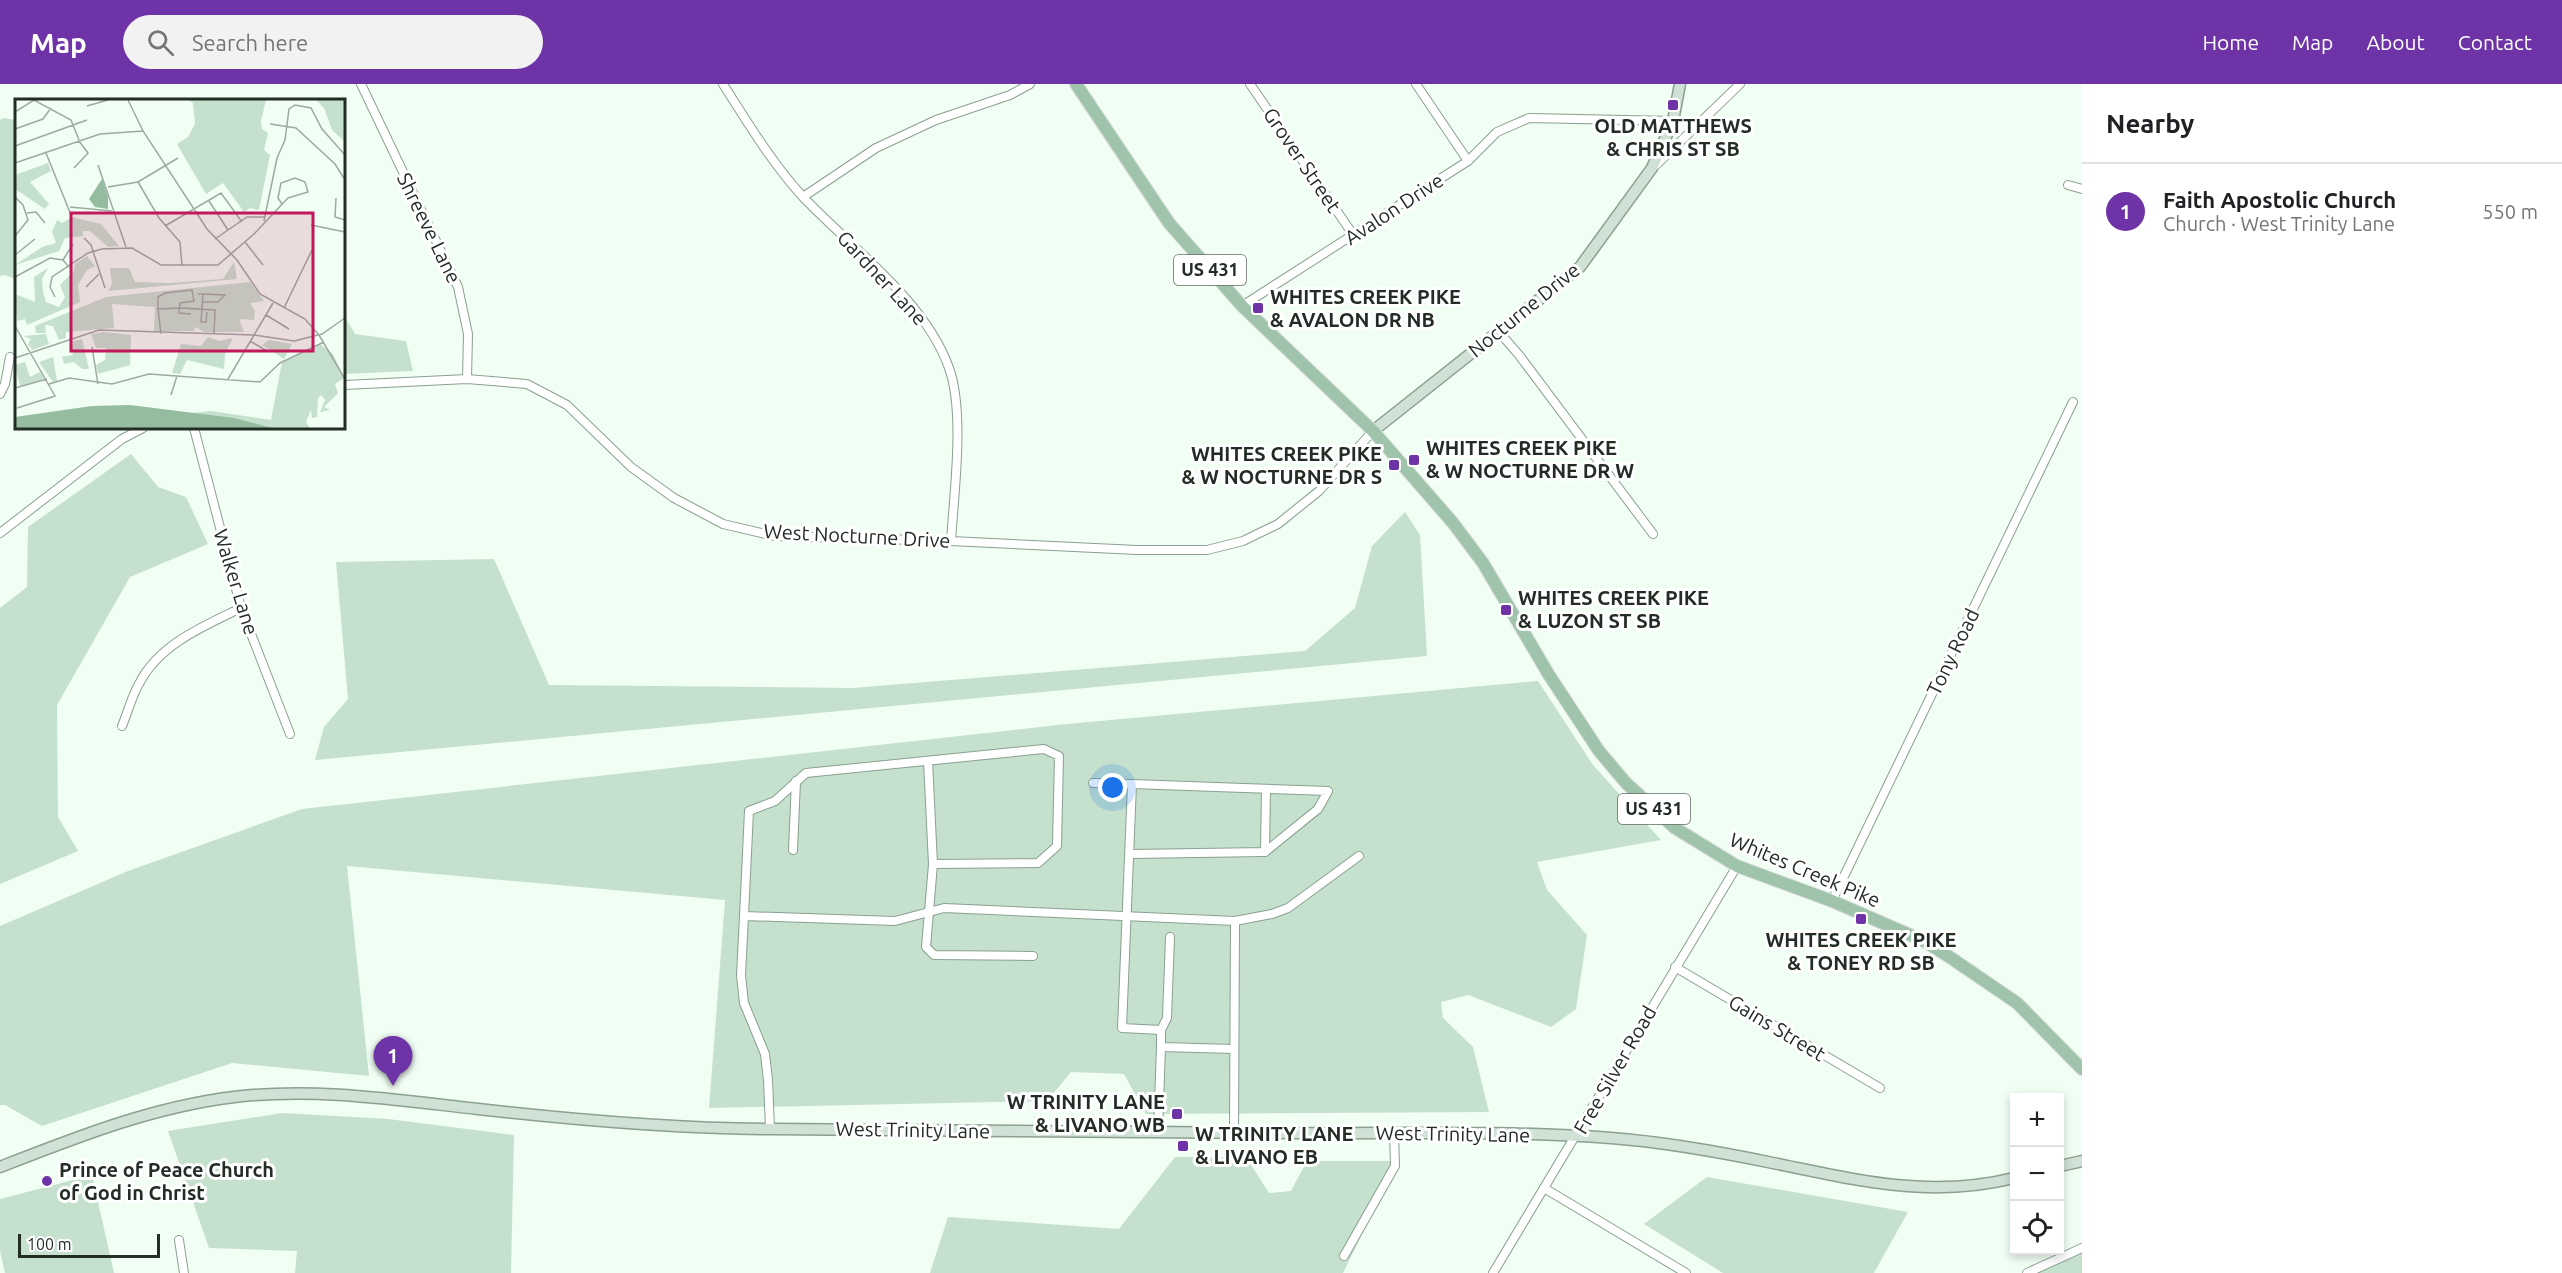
<!DOCTYPE html>
<html lang="en">
<head>
<meta charset="utf-8">
<style>
  :root { --surface:#fff; --page:#f2f2f2; --text:#202124; --muted:#757577; --line:#e0e0e0; --accent:#6f33a8 }
  body { margin:0; font-family:Ubuntu,sans-serif; background:var(--page); color:var(--text) }
  .controls { position:absolute; right:18px; bottom:18px; display:grid; overflow:hidden; border-radius:0px; box-shadow:0 3px 9px #0003 }
  .controls button { width:54px; height:54px; display:grid; place-items:center; padding:0; border:0; border-bottom:2px solid var(--line); background:var(--surface); color:var(--text); font:30px sans-serif }
  .scale { position:absolute; left:18px; bottom:15px; width:142px; box-sizing:border-box; padding-left:6px; border:3px solid #232c25; border-top:0; font-size:16px; line-height:21px; white-space:nowrap; color:#232c25; -webkit-text-stroke:4px #fff; paint-order:stroke }
  .you { position:absolute; left:1113px; top:704px; width:21px; height:21px; margin:-15px; border:4px solid #fff; border-radius:50%; background:#1a73e8; box-shadow:0 0 0 9px #1a73e833 }
  .badge { display:grid; place-items:center; width:39px; height:39px; border-radius:50%; background:var(--accent); color:#fff; font-size:20px; font-weight:700 }
  .pin { position:absolute; translate:-50% -50px; filter:drop-shadow(0 2px 3px #0008) }
  .pin::after { content:''; position:absolute; top:32px; width:21px; height:18px; background:inherit; clip-path:polygon(0 0,100% 0,50% 100%) }
  .list { margin:0; padding:0; list-style:none }
  h2 { display:flex; justify-content:space-between; align-items:center; height:78px; margin:0; padding:0 24px; font-size:26px }
  h2 small { font-size:20px; font-weight:400; color:var(--muted) }
  .list li { display:grid; grid-template-columns:39px 1fr auto; gap:18px; align-items:center; box-sizing:border-box; height:96px; padding:0 24px; border-top:2px solid var(--line) }
  .list b { display:block; font-size:22px; white-space:nowrap }
  .list p { margin:0; font-size:20px; white-space:nowrap; color:var(--muted) }
  .list em { font-size:20px; font-style:normal; color:var(--muted) }
  .icon { flex:none; width:33px; height:33px; fill:none; stroke:currentColor; stroke-width:2; stroke-linecap:round; stroke-linejoin:round }
  .map { position:relative; flex:none; width:2082px; height:1189px; overflow:hidden }
  header { display:flex; align-items:center; gap:36px; box-sizing:border-box; height:84px; padding:0 30px; background:var(--accent); color:#fff }
  header strong { font-size:28px }
  nav { display:flex; gap:33px; margin-inline-start:auto; font-size:21px }
  .search { width:420px; height:54px; background:var(--page); display:flex; align-items:center; gap:15px; box-sizing:border-box; padding:0 21px; border-radius:33px; color:var(--muted); font-size:22px }
  main { display:flex }
  aside { flex:1; background:var(--surface) }
  .map>svg:first-child { display:block }
  .green { fill:#c5e1cd }
  .lines { fill:none; stroke-linecap:round; stroke-linejoin:round }
  .street-casing { stroke:#8aa090; stroke-width:10 }
  .secondary-casing { stroke:#8aa090; stroke-width:13 }
  .primary-casing { stroke:#dcdddc; stroke-width:14 }
  .street { stroke:#fff; stroke-width:8 }
  .secondary { stroke:#cfe2d5; stroke-width:10 }
  .primary { stroke:#9fc4ab; stroke-width:12 }
  .poi-dot { fill:#6f33a8; stroke:#fff; stroke-width:2 }
  .labels { text-anchor:middle; stroke-width:6; stroke-linejoin:round; paint-order:stroke }
  .shield { fill:#fff; stroke:#656b66; stroke-width:1.5 }
  .shield-label { font-size:18px; font-weight:bold; fill:#232c25 }
  .poi-label { font-size:20px; font-weight:bold; fill:#232c25; stroke:#fff; text-anchor:start }
  .street-label { font-size:20px; fill:#232c25; stroke:#fff }
  .inset-road { fill:none; stroke:#9eaaa1; stroke-width:1.5 }
  .view { fill:#c2185b; fill-opacity:0.15; stroke:#c2185b; stroke-width:3 }
  .inset-edge { fill:none; stroke:#232c25; stroke-width:3 }
</style>
</head>
<body>
<header>
<strong>Map</strong>
<div class="search"><svg class="icon" aria-label="search" viewBox="0 0 24 24"><circle cx="10" cy="10" r="6"/><path d="M15 15l6 6"/></svg>Search here</div>
<nav><a>Home</a><a>Map</a><a>About</a><a>Contact</a></nav>
</header>
<main>
<div class="map">
<svg width="2082" height="1189" viewBox="0 0 2082 1189">
  <rect width="100%" height="100%" fill="#f0fef3"/>
  <!-- green -->
  <g class="green">
    <path d="M3 34 16 36V195L4 191 0 192V36Z"/>
    <path d="M344 231 355 250 406 257 413 287 344 290Z"/>
    <path d="M131 370 158 403 186 413 208 460 130 493 57 621 58 733 78 767 0 800V524L27 503 28 443Z"/>
    <path d="M1405 428 1420 451 1427 572 315 676 324 643 348 615 336 478 494 475 549 601 853 604 1305 567 1355 524 1372 462Z"/>
    <path d="M1538 597 1593 681 1661 756 1537 778 1547 806 1587 851 1576 925 1551 943 1468 911 1441 918 1443 934 1473 963 1489 1028 1146 1030 1124 990 1071 988 1047 1017 709 1024 725 816 347 782 369 992 232 979 42 1042 5 1021H0V842L128 787 302 725 1067 640Z"/>
    <path d="M282 1029 388 1035 514 1051 511 1189H295L297 1167 209 1164 168 1047Z"/>
    <path d="M1175 1073H1246L1269 1109 1291 1107 1307 1077H1398L1343 1189H930L948 1133 1119 1145Z"/>
    <path d="M92 1091 114 1189H5L0 1167V1115Z"/>
    <path d="M1707 1093 1908 1128 1874 1189H1723L1644 1140Z"/>
    <path d="M2082 1164V1189H2028Z"/>
  </g>
  <g class="lines">
    <defs>
      <g id="street">
        <path d="M361 0 458 203 468 250 467 295"/>
        <path d="M723 0C748 39 773 81 805 115 853 165 926 218 949 284 965 328 954 409 951 457"/>
        <path d="M1250 0 1354 152"/>
        <path d="M1416 0 1468 77"/>
        <path d="M1656 81 1740 0"/>
        <path d="M2068 101 2082 105"/>
        <path d="M803 113 876 64 936 36 1010 11 1030 0"/>
        <path d="M1242 222 1468 77 1497 48 1529 34 1673 37"/>
        <path d="M1499 248 1519 271 1653 450"/>
        <path d="M344 301 467 295 527 300 567 321 631 383 674 414 723 440 774 452 951 457 1137 466H1207L1243 457 1278 440 1319 407 1373 347"/>
        <path d="M0 310 5 300 10 273"/>
        <path d="M194 344 241 524 290 650"/>
        <path d="M0 449 122 355 143 344"/>
        <path d="M122 642C128 628 132 611 140 598 160 560 204 542 241 524"/>
        <path d="M928 677 933 780"/>
        <path d="M1093 699 1132 700 1122 944 1161 946 1167 934 1170 853"/>
        <path d="M793 766 796 697"/>
        <path d="M1265 768 1266 705"/>
        <path d="M1130 770 1265 768 1318 725 1328 707 1132 700"/>
        <path d="M1832 817 2073 318"/>
        <path d="M744 832 749 727 775 717 806 689 1044 665 1059 672 1057 762 1038 779 933 780 926 863 934 871 1033 872"/>
        <path d="M1235 837 1272 830 1288 824 1359 772"/>
        <path d="M1675 883 1880 1004"/>
        <path d="M1161 946V963L1234 965"/>
        <path d="M770 1045 768 996 765 970 744 919 741 891 744 832 895 837 944 824 1235 837 1234 1049"/>
        <path d="M1158 1048 1161 963"/>
        <path d="M1544 1104 1686 1189"/>
        <path d="M179 1156 184 1189"/>
        <path d="M1344 1172 1395 1082 1394 1048"/>
        <path d="M1493 1189 1737 782"/>
        <path d="M2027 1189 2082 1164"/>
      </g>
      <g id="secondary">
        <path d="M1373 347 1580 183 1652 84 1673 37 1680 0"/>
        <path d="M2060 1082 2082 1077"/>
        <path d="M0 1083C77 1053 152 1023 234 1013 315 1003 397 1016 478 1025 576 1036 675 1045 774 1045 944 1046 1114 1049 1284 1049 1393 1050 1503 1046 1611 1054 1665 1058 1720 1068 1773 1079 1857 1096 1929 1115 2014 1094"/>
      </g>
      <path id="primary" d="M1076 0 1169 139 1242 222 1373 347 1453 439 1483 479 1549 591 1599 667 1626 699 1675 744 1737 782 1832 817 1924 857 1951 874 2017 919 2082 985"/>
    </defs>
    <!-- street casing -->
    <use href="#street" class="street-casing"/>
    <!-- secondary casing -->
    <use href="#secondary" class="secondary-casing"/>
    <!-- primary casing -->
    <use href="#primary" class="primary-casing"/>
    <!-- street -->
    <use href="#street" class="street"/>
    <!-- secondary -->
    <use href="#secondary" class="secondary"/>
    <!-- primary -->
    <use href="#primary" class="primary"/>
  </g>
  <!-- markers -->
  <g class="poi-dot">
    <rect x="1667" y="15" width="12" height="12" rx="3"/>
    <rect x="1252" y="218" width="12" height="12" rx="3"/>
    <rect x="1408" y="370" width="12" height="12" rx="3"/>
    <rect x="1388" y="375" width="12" height="12" rx="3"/>
    <rect x="1500" y="520" width="12" height="12" rx="3"/>
    <rect x="1855" y="829" width="12" height="12" rx="3"/>
    <rect x="1171" y="1024" width="12" height="12" rx="3"/>
    <rect x="1177" y="1056" width="12" height="12" rx="3"/>
    <circle cx="47" cy="1097" r="6"/>
  </g>
  <g class="labels">
    <!-- shield labels -->
    <g class="shield">
      <rect x="1174" y="171" width="72" height="30" rx="4.5"/>
      <rect x="1618" y="710" width="72" height="30" rx="4.5"/>
    </g>
    <g class="shield-label">
      <text x="1210" y="192">US 431</text>
      <text x="1654" y="731">US 431</text>
    </g>
    <!-- poi labels -->
    <g class="poi-label">
      <text x="1673" y="49" text-anchor="middle">OLD MATTHEWS<tspan x="1673" dy="23">&amp; CHRIS ST SB</tspan></text>
      <text x="1270" y="220">WHITES CREEK PIKE<tspan x="1270" dy="23">&amp; AVALON DR NB</tspan></text>
      <text x="1426" y="371">WHITES CREEK PIKE<tspan x="1426" dy="23">&amp; W NOCTURNE DR W</tspan></text>
      <text x="1382" y="377" text-anchor="end">WHITES CREEK PIKE<tspan x="1382" dy="23">&amp; W NOCTURNE DR S</tspan></text>
      <text x="1518" y="521">WHITES CREEK PIKE<tspan x="1518" dy="23">&amp; LUZON ST SB</tspan></text>
      <text x="1861" y="863" text-anchor="middle">WHITES CREEK PIKE<tspan x="1861" dy="23">&amp; TONEY RD SB</tspan></text>
      <text x="1165" y="1025" text-anchor="end">W TRINITY LANE<tspan x="1165" dy="23">&amp; LIVANO WB</tspan></text>
      <text x="1195" y="1057">W TRINITY LANE<tspan x="1195" dy="23">&amp; LIVANO EB</tspan></text>
      <text x="59" y="1093">Prince of Peace Church<tspan x="59" dy="23">of God in Christ</tspan></text>
    </g>
    <!-- street labels -->
    <g class="street-label">
      <text transform="translate(1302 76) rotate(56)" y="7">Grover Street</text>
      <text transform="translate(1394 125) rotate(-33)" y="7">Avalon Drive</text>
      <text transform="translate(429 144) rotate(64)" y="7">Shreeve Lane</text>
      <text transform="translate(882 194) rotate(47)" y="7">Gardner Lane</text>
      <text transform="translate(1524 226) rotate(-39)" y="7">Nocturne Drive</text>
      <text transform="translate(857 452) rotate(3)" y="7">West Nocturne Drive</text>
      <text transform="translate(236 498) rotate(73)" y="7">Walker Lane</text>
      <text transform="translate(1953 568) rotate(-64)" y="7">Tony Road</text>
      <text transform="translate(1805 786) rotate(23)" y="7">Whites Creek Pike</text>
      <text transform="translate(1777 944) rotate(31)" y="7">Gains Street</text>
      <text transform="translate(1615 986) rotate(-60)" y="7">Free Silver Road</text>
      <text transform="translate(913 1046) rotate(1)" y="7">West Trinity Lane</text>
      <text transform="translate(1453 1050) rotate(1)" y="7">West Trinity Lane</text>
    </g>
  </g>
  <!-- overview -->
  <g transform="translate(15 15)">
    <rect width="330" height="330" fill="#f0fef3"/>
    <path d="M173 1H251L246 22 247 30 253 34 249 51 255 56 244 111 235 109 229 113 208 84 191 95 162 45 173 38 180 25 178 4ZM301 1H330V43L317 31 309 9ZM33 64 36 72 15 83 34 105 30 110 0 90V76ZM57 118 86 125 104 147 93 148 75 132H68V137L50 139 44 152 0 166 27 148 41 144 37 133 42 121 47 124ZM72 157 80 167 72 171 63 186 65 203 12 226 10 220 2 222 0 195 20 203 19 178 33 169 27 180 28 193 31 203 44 208 50 198 45 186 59 172 60 165ZM219 163 222 180 93 192 97 185 95 169H114L120 183 155 184 208 180ZM235 183 249 202 235 204 240 212 239 221 224 220 229 233H189L181 228 178 232H139L140 208 97 205 99 229 51 233V239L44 241 38 227 30 226 31 234H21L20 227 91 198ZM89 233 116 236 115 266 83 275 81 266 90 261 91 249H81L76 235ZM31 235 34 245 17 251 13 245 16 240 8 237ZM193 238 204 242 218 239 210 255 209 270 172 261 165 275 157 274 166 245 186 247ZM67 240 74 270H67L59 263 49 265 47 258 58 256 55 243ZM254 241 277 245 269 260 247 246ZM305 245 318 255 329 279 320 285 323 294 309 308 315 311 305 313 310 301 306 296 303 299 302 318 297 319 296 311 291 323 295 329H258L177 314 196 312 256 321 267 263ZM38 258 42 282 38 283 24 263ZM10 263 15 278 25 273 29 280 5 287 0 266Z" fill="#c5e1cd"/>
    <path d="M87 80 93 98V110L80 108 74 100ZM115 306 219 319 258 329H0V318L77 307Z" fill="#96bca0"/>
    <path class="inset-road" d="M113 1 128 32 192 130 222 161 245 195 290 220 304 236M72 7 93 1M0 13 19 1 56 21 64 41M255 25 281 29 320 65 330 81M0 30 28 20 36 9M0 47 72 21M31 54 56 116M0 64 85 35 128 32M83 66 111 148M59 69 73 54 64 42M123 83 144 119 165 143 167 167M93 88 123 83 163 59M0 98 8 106 13 121 0 137M321 99 320 118 330 121M194 102 213 131M55 108 97 112M12 114 21 113 30 124M249 122 262 59 270 41 274 10 280 6 296 9 307 30 330 56M296 126 330 133M150 127 206 94 227 123M69 139 76 146 90 189M200 140 232 118H250M230 143 248 166M0 156 20 140M48 161 58 145M0 178 35 159 48 161 54 168M71 188 84 175M183 195H188L186 223H191L192 213M40 198 35 188 37 178 73 154 87 150 117 149 146 166H203L239 135 273 99 293 93 290 83 280 79 266 84 263 99 267 105M187 203H203L210 196 188 195M269 209 297 151M143 210V198L150 194 177 191 179 202 165 204 164 214 176 215M251 216 274 230M0 227 40 297 2 309M146 235 143 210 166 209 200 211 199 235M304 236 330 280M235 242 252 252M77 248 83 285M0 259 84 231 239 236 279 242 307 235 330 219M213 280 258 204M34 285 54 279 97 285 134 275 245 283 265 264 309 243M0 289 32 280M156 296 162 277"/>
    <path class="view" d="M56 114H298V252H56Z"/>
    <rect width="330" height="330" class="inset-edge"/>
  </g>
</svg>
<div class="controls">
<button>+</button>
<button>−</button>
<button><svg class="icon" aria-label="locate" viewBox="0 0 24 24"><circle cx="12" cy="12" r="6"/><path d="M12 2v4M12 18v4M2 12h4M18 12h4"/></svg></button>
</div>
<div class="scale">100 m</div>
<div class="you"></div>
<div class="pin badge" style="left:393px;top:1002px">1</div>
</div>
<aside>
<h2>Nearby<small></small></h2>
<ul class="list">
<li><span class="badge">1</span><div><b>Faith Apostolic Church</b><p>Church · West Trinity Lane</p></div><em>550 m</em></li>
</ul>
</aside>
</main>
</body>
</html>
